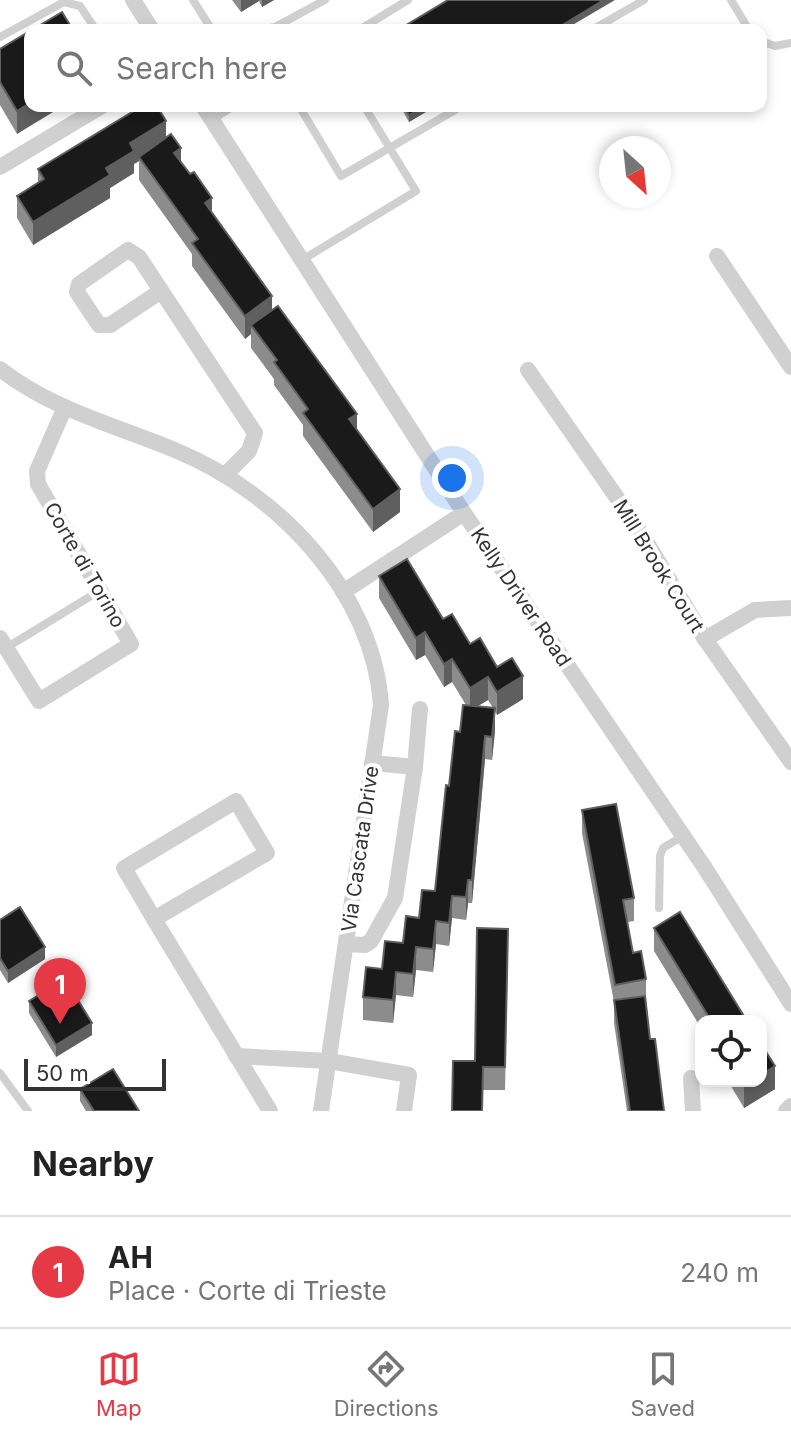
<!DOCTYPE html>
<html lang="en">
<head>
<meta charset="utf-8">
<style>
  :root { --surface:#fff; --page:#f6f6f6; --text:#222; --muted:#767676; --line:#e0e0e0; --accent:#e63946 }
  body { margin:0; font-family:Inter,sans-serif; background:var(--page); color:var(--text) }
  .controls { position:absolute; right:24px; bottom:24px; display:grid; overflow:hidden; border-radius:16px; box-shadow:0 4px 12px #0003 }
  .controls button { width:72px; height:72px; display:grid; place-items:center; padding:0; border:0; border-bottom:2px solid var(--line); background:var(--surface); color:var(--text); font:40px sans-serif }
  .compass { position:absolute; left:599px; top:136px; width:72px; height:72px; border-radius:50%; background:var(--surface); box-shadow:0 4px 12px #0003; rotate:153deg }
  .scale { position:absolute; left:24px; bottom:20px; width:142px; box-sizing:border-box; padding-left:8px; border:4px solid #333; border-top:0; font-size:22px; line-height:28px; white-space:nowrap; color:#333; -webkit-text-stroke:6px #fff; paint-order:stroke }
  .you { position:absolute; left:452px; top:478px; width:28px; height:28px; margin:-20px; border:6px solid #fff; border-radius:50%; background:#1a73e8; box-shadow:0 0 0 12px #1a73e833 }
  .badge { display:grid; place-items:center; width:52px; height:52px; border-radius:50%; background:var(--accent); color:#fff; font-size:26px; font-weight:700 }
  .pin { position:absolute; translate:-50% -66px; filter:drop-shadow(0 2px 4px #0008) }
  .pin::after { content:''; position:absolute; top:42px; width:28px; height:24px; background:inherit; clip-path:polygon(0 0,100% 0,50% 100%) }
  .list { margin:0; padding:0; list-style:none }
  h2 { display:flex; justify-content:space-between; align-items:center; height:104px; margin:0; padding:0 32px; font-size:34px }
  h2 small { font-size:26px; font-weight:400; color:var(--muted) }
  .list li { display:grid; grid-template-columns:52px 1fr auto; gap:24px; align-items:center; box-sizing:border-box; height:112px; padding:0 32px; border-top:2px solid var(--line) }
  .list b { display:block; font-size:30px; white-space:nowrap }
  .list p { margin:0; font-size:26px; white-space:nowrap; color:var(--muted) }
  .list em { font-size:26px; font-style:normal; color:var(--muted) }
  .icon { flex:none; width:44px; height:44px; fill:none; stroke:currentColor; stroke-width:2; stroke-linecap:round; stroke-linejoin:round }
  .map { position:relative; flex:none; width:791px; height:1111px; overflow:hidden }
  .search { position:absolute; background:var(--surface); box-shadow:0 4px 12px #0003; left:24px; right:24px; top:24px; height:88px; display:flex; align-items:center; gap:20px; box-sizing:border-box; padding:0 28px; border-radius:16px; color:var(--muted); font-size:30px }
  .sheet { height:216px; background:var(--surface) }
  nav { display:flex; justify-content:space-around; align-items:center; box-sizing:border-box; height:112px; border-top:2px solid var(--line); background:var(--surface); font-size:22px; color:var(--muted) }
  nav a { display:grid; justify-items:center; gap:4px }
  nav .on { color:var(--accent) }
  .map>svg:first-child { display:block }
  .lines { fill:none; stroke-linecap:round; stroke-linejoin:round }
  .lane { stroke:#d0d0d0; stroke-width:8 }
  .street { stroke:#d0d0d0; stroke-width:16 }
  .wall { fill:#8c8c8c; fill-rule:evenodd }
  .shaded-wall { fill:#5f5f5f }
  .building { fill:#1a1a1a; stroke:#5f5f5f; stroke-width:2 }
  .labels { text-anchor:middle; stroke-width:8; stroke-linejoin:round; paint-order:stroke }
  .street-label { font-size:20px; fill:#333; stroke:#fff }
</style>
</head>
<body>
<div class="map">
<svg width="791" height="1111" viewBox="0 0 791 1111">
  <rect width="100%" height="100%" fill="#fff"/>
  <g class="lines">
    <!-- lane -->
    <g class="lane">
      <path d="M193 0 212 30"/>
      <path d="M731 0 749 30"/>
      <path d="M260 30 275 27 325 0"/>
      <path d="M359 30 408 0"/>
      <path d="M592 30 644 0"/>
      <path d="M0 37 64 2 80 6 96 30"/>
      <path d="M761 41 775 46 791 43"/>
      <path d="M299 106 341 176 462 106"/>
      <path d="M212 120 234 106"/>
      <path d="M302 260 416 191 364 106"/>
      <path d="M6 648 99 591"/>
      <path d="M659 908 660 856 663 848 683 836"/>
      <path d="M0 1073 28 1111"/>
    </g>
    <!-- street -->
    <g class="street">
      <path d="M133 0 152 30"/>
      <path d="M203 106 464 513 705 868 791 1004"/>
      <path d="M0 167 102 106"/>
      <path d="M717 256 791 367"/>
      <path d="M161 291 110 325H99L77 292 79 284 128 250 139 257 255 433 249 451 226 474"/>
      <path d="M0 369C52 410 118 426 177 451 278 493 373 591 381 705L321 1111"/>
      <path d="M528 370 636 525 705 639 791 762"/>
      <path d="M343 592 464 513"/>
      <path d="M0 638 39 701 131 644 38 484 37 471 65 407"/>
      <path d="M705 639 755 610 791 608"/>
      <path d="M415 767 420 709"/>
      <path d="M236 801 267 853 154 919 124 868Z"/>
      <path d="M154 919 270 1111"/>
      <path d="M346 944 365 945 371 941 395 898 415 767 372 763"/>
      <path d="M236 1056 329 1061 409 1075 404 1111"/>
      <path d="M691 1078 693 1111"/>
      <path d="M786 1111 791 1106"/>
    </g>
  </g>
  <!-- wall -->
  <g class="wall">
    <path d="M232 0H274L262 7 259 1 241 12Z"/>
    <path d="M30 31 17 134 0 105V49Z"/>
    <path d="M400 106H436L409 122Z"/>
    <path d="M166 138 272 310 357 430 400 512 373 532 303 436V425L274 385V379L251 348V334L245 339 192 266V254L139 180V161L134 164V173L110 188V198L33 245 17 218V196L38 183V169Z"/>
    <path d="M379 576 443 619 497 667 523 699 497 715 495 711V731L492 760 485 759 472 903H468L466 920 452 918 449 946 436 944 433 972 416 970 413 997 396 995 393 1023 363 1020V997L382 969 403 943 435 891 449 786 466 705 452 682 444 687 425 655 416 660 379 598ZM488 700 493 708 477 706Z"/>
    <path d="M582 810 634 898V921L628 922 633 953 646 979V997L650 1039 664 1111H627L614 1023V1002L582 833Z"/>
    <path d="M0 920 45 959 8 983 0 970Z"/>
    <path d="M654 928 747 1021H701V1028L654 951Z"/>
    <path d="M508 952 505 1090H483L475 1061Z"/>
    <path d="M29 1001 92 1035 56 1057 29 1013Z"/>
    <path d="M728 1081H761L775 1089 744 1108Z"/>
    <path d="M80 1089 139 1111H86L80 1101Z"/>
  </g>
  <!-- shaded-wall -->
  <g class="shaded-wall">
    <path d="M241 0H259V1L241 12Z"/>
    <path d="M262 0H274L262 7Z"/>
    <path d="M604 0H615L564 30H554Z"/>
    <path d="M30 103V106H63L17 134V111Z"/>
    <path d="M425 106H436L409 122V115Z"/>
    <path d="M166 121V144L139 157V161L134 164V173L110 188V198L33 245V222L106 168 130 143Z"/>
    <path d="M181 148V171L174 153Z"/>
    <path d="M212 198V221L205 203Z"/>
    <path d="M272 296V319L251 325V334L245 339V316Z"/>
    <path d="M357 414V437L349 419Z"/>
    <path d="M400 489V512L373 532V509Z"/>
    <path d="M425 632V655L416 660V638Z"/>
    <path d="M452 659V682L444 687V664Z"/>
    <path d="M523 676V699L497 715V692Z"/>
    <path d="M488 677V700L470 711V688Z"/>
    <path d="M495 708V731L492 760V737Z"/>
    <path d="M485 736V759L472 903V880Z"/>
    <path d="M468 880V903L466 920V897Z"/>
    <path d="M452 896V918L449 946V923Z"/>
    <path d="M436 921V944L433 972V949Z"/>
    <path d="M45 947V959L8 983V971Z"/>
    <path d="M416 947V970L413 997V974Z"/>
    <path d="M396 972V995L393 1023V1000Z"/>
    <path d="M92 1023V1035L56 1057V1045Z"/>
    <path d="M775 1066V1089L744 1108V1085L751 1081H761V1075Z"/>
  </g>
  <!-- building -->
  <g class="building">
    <path d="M448 0H604L554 30H398Z"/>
    <path d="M62 12 73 30H32Z"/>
    <path d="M30 31V103L17 111 0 82V49Z"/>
    <path d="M142 106H157L166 121 130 143 134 151 106 168 110 175 33 222 17 196 44 179 38 169Z"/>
    <path d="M404 106H425L409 115Z"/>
    <path d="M171 134 181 148 174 153 190 174 194 172 212 198 205 203 272 296 245 316 192 243 198 239 139 157Z"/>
    <path d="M278 306 357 414 349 419 400 489 373 509 303 413 308 409 274 362 277 360 251 325Z"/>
    <path d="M407 559 443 619 452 614 470 644 480 638 497 667 512 658 523 676 497 692 488 677 470 688 452 659 444 664 425 632 416 638 379 576Z"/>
    <path d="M463 705 495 708 492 737 485 736 472 880H468L466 897 452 896 449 923 436 921 433 949 416 947 413 974 396 972 393 1000 363 997 366 967 382 969 385 941 403 943 406 916 419 918 422 890 435 891 446 785 449 786 455 731 460 732Z"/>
    <path d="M616 804 634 898 623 900 633 953 641 951 646 979 615 985 582 810Z"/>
    <path d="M20 907 45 947 8 971 0 958V920Z"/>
    <path d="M680 912 747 1021H707L710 1019 654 928Z"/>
    <path d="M477 928 508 929 505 1067H483L482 1111H452L453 1061H475Z"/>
    <path d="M65 979 92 1023 56 1045 29 1001Z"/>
    <path d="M645 996 650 1039H655L664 1111H630L614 1000Z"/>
    <path d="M761 1044 775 1066 761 1075Z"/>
    <path d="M113 1069 139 1111H94L80 1089Z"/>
  </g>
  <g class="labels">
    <!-- street labels -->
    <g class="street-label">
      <text transform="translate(85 565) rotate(60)" y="7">Corte di Torino</text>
      <text transform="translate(659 566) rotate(58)" y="7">Mill Brook Court</text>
      <text transform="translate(521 597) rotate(56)" y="7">Kelly Driver Road</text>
      <text transform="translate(360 849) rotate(-82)" y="7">Via Cascata Drive</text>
    </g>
  </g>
</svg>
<div class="controls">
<button><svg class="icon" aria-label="locate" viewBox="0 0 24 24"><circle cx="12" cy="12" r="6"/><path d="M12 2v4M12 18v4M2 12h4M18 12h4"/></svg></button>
</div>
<svg class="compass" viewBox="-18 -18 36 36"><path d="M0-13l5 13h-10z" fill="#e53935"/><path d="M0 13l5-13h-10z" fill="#767676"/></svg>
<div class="scale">50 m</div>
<div class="you"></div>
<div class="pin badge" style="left:60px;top:1024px">1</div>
<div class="search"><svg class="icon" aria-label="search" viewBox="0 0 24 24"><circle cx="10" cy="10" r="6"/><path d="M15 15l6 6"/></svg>Search here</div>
</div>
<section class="sheet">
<h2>Nearby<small></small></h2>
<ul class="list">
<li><span class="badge">1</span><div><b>AH</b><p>Place · Corte di Trieste</p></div><em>240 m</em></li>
</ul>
</section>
<nav>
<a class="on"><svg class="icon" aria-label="map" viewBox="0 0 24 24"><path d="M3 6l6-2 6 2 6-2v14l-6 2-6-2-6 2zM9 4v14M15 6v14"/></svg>Map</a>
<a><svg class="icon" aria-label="directions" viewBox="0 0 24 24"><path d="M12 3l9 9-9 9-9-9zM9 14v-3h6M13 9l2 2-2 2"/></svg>Directions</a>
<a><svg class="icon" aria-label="saved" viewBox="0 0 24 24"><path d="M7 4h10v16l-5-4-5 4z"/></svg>Saved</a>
</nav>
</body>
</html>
